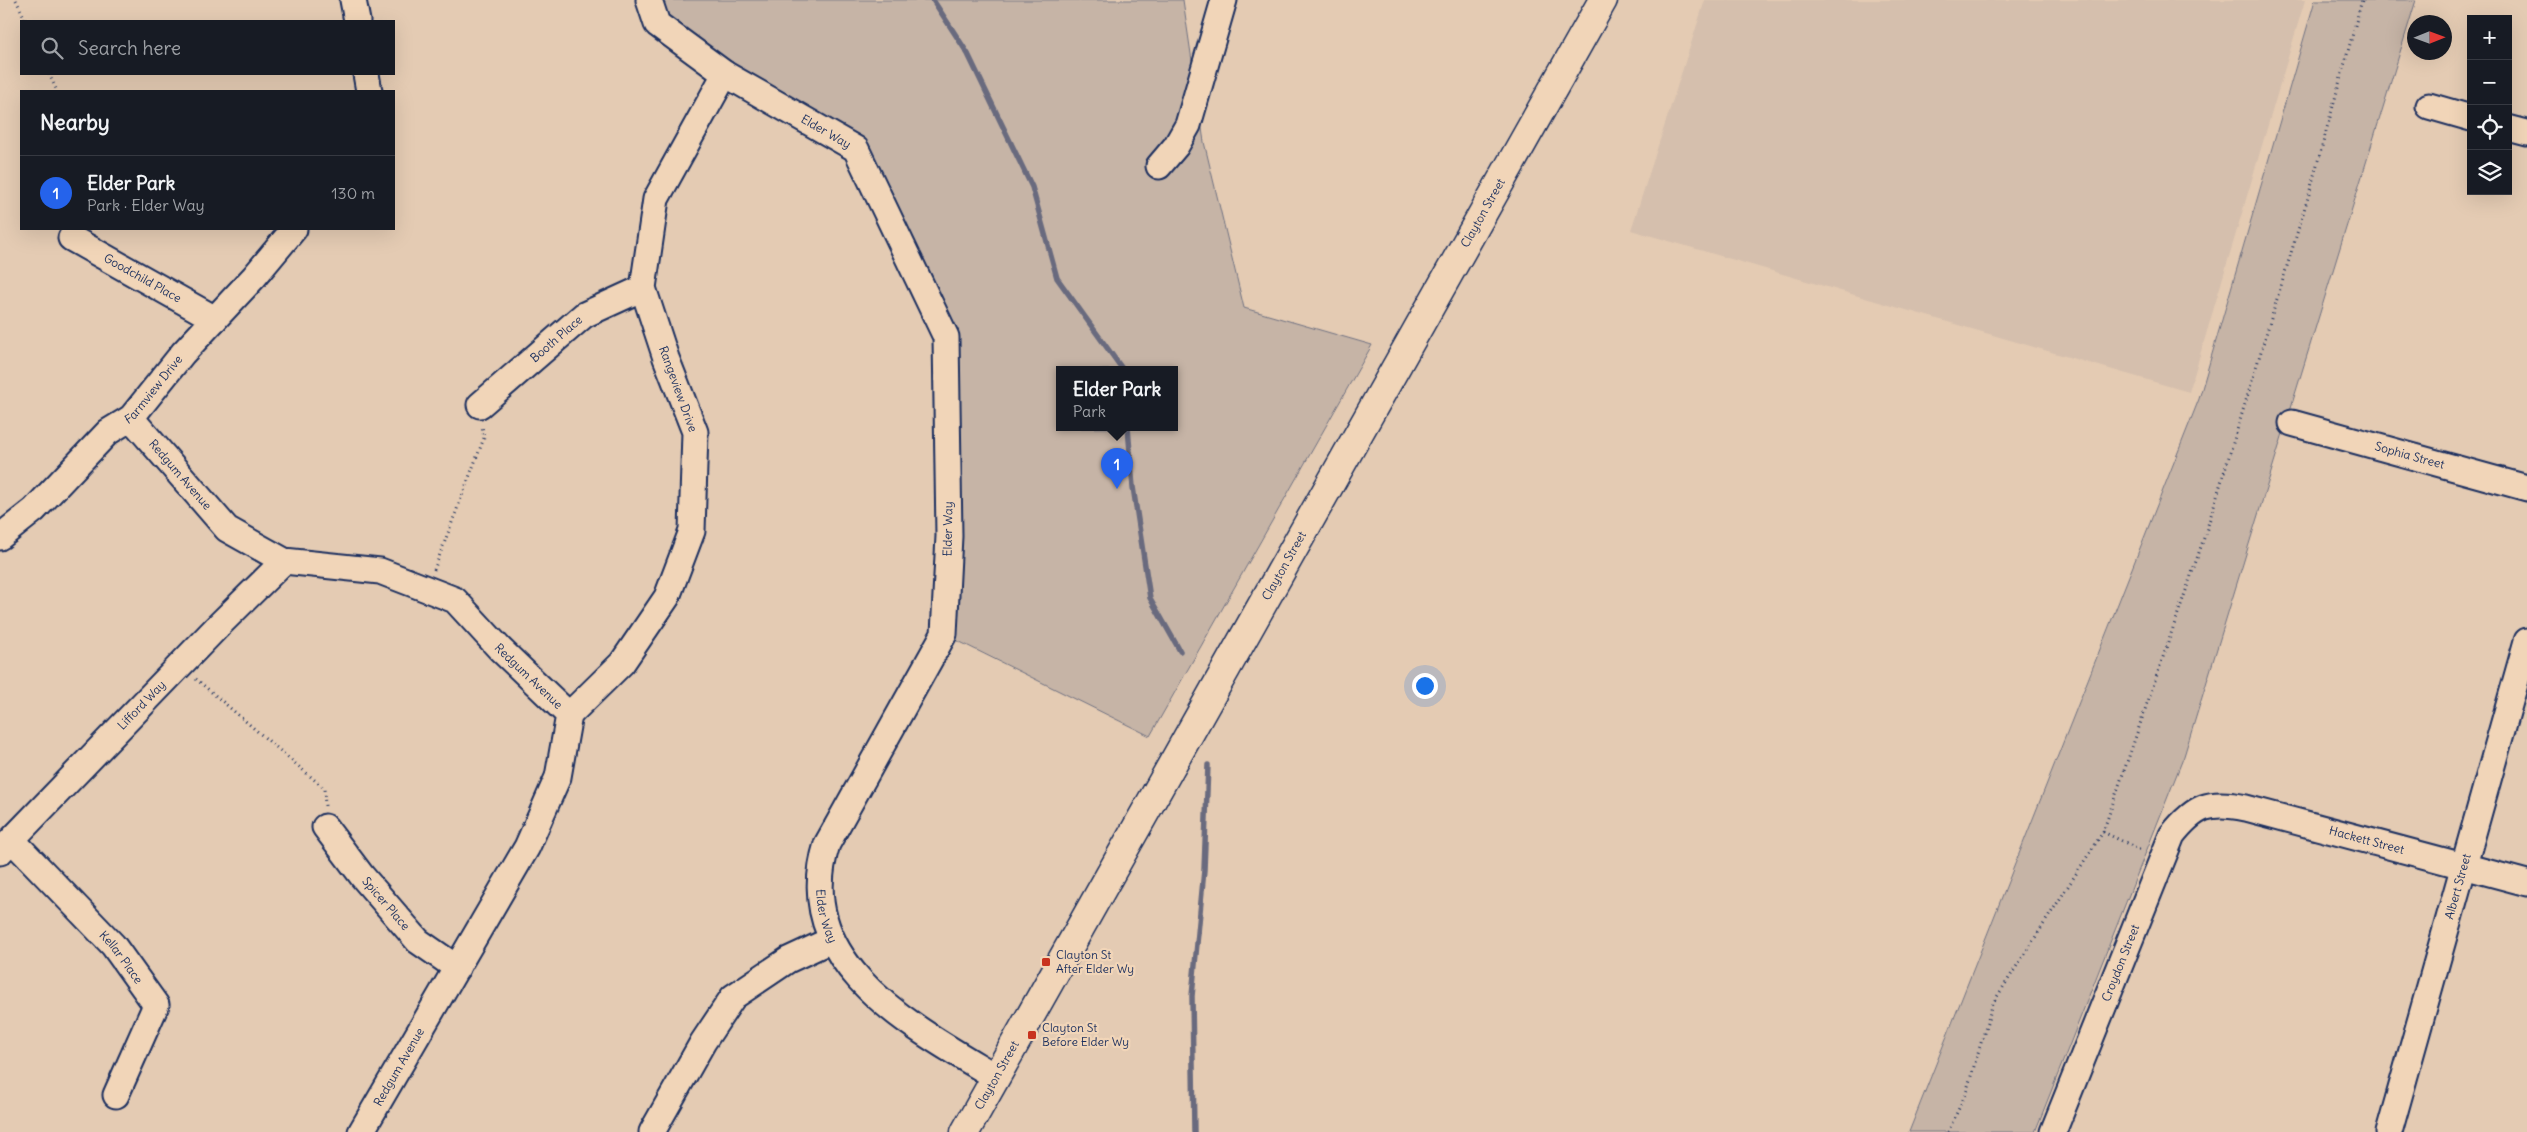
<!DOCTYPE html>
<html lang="en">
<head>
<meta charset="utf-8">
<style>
  :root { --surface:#171b24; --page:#20242c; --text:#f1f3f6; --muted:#9ea1a6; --line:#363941; --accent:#2563eb }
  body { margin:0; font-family:Delius,sans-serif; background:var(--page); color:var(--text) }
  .controls { position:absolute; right:15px; top:15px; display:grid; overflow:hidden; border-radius:0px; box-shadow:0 5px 20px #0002 }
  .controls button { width:45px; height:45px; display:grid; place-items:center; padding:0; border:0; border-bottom:1px solid var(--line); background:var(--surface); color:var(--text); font:25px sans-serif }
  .compass { position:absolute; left:2407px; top:15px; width:45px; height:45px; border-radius:50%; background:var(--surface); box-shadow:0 5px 20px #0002; rotate:89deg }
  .you { position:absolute; left:1424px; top:685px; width:18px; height:18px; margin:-12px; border:4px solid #fff; border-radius:50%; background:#1a73e8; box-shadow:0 0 0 8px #1a73e833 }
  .badge { display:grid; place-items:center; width:32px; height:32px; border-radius:50%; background:var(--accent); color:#fff; font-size:16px; font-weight:700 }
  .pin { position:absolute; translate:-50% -41px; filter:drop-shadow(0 1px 2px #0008) }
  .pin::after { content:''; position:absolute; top:26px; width:18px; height:15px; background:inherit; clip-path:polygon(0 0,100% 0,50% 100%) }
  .popup { position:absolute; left:1056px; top:366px; width:122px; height:65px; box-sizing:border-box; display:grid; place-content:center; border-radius:0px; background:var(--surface); filter:drop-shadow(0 1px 4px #0005); font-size:16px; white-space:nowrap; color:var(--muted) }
  .popup b { font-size:19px; color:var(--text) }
  .popup::after { content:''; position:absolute; left:50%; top:100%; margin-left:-10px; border:10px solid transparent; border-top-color:var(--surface) }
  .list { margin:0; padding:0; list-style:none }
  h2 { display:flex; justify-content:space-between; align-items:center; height:65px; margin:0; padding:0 20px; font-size:21px }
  h2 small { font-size:16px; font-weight:400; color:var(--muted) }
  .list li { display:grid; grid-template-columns:32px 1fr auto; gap:15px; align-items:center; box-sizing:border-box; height:75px; padding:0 20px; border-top:1px solid var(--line) }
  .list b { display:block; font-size:19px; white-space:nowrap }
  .list p { margin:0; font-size:16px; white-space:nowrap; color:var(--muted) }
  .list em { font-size:16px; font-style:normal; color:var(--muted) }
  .icon { flex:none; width:28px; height:28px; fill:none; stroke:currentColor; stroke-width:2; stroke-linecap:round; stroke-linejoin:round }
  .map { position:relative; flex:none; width:2527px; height:1132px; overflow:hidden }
  .search { position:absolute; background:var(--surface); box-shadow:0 5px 20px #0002; left:20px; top:20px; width:375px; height:55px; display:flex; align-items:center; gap:12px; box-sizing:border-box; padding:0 18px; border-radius:0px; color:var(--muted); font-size:19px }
  .panel { position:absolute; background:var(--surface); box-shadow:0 5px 20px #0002; left:20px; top:90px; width:375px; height:140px; border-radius:0px }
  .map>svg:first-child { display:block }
  .built { fill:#d5bfad }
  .green { fill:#c6b4a6; stroke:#707282; fill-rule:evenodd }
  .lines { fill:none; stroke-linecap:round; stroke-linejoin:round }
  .stream { stroke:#696b7e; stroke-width:5.5 }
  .minor-casing { stroke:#1b2f5e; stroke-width:29 }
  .major-casing { stroke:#1b2f5e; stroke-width:31 }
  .path { stroke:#1b2f5e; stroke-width:3; stroke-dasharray:1 4; stroke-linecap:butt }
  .minor { stroke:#f1d5b8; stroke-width:25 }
  .major { stroke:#f1d5b8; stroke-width:28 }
  .poi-dot { fill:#c8321e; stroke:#f1d5b8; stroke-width:2 }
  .labels { text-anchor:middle; stroke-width:4.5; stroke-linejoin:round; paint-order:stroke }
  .street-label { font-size:12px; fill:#1b2f5e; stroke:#f1d5b8 }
  .poi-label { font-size:12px; fill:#1b2f5e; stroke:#f1d5b8; text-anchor:start }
</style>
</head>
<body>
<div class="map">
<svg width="2527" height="1132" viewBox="0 0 2527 1132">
  <rect width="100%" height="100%" fill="#e4cbb3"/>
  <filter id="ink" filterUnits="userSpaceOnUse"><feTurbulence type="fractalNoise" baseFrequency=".02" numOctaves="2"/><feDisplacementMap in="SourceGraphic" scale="10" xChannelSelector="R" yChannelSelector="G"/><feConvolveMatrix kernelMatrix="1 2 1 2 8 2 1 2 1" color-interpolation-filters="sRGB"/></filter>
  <g filter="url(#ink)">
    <!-- built -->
    <path class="built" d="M1705 0H2305L2189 392 1631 230Z"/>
    <!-- green -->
    <g class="green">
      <path d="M656 0H1183L1204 142 1244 308 1372 345 1150 736 944 634 946 337 856 149 657 24ZM1060 370H1174V428H1060Z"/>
      <path d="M2315 0H2416L2184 756 2035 1132H1909L2199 399Z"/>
    </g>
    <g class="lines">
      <!-- stream -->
      <g class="stream">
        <path d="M933 0 968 54 1032 187 1057 278 1123 370"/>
        <path d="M1128 428 1133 487 1150 598 1180 651"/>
        <path d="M1194 1132 1192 996 1204 870 1208 765"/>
      </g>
      <defs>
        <g id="minor">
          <path d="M353 0 357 21"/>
          <path id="s1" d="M649 0 657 24 725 74 856 149 946 337 949 536 944 634 827 844C790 963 911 1026 996 1077"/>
          <path d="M366 74 369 91"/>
          <path d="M2429 106 2471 118"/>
          <path d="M2508 128 2527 133"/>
          <path d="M1159 166 1176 146 1188 125 1224 0"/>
          <path id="s2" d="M71 238 215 319"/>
          <path id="s3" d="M480 405 584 315 643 288"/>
          <path id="s4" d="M131 418 227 529 284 561 380 571 455 600 500 649 569 715 558 777 527 847 361 1132"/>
          <path id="s5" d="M2292 423 2527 488"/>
          <path id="s6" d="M0 537 34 510 108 432 131 418 183 353 254 277 294 229"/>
          <path d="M569 715 622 663 667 597 692 531 695 432 666 358 643 288 656 199 725 74"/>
          <path id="s7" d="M325 827 362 876 418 941 457 968"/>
          <path id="s8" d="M13 841 113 945 156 1005 116 1095"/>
          <path id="s9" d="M0 852 216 628 284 561"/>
          <path d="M652 1132 703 1042 733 997 788 960 831 940"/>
          <path id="s10" d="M2053 1132 2172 835C2195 806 2209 800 2246 808L2527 883"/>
          <path id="s11" d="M2389 1132 2527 641"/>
        </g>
        <g id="major">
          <path id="s12" d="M965 1132 1603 0"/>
        </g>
      </defs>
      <!-- minor casing -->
      <use href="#minor" class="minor-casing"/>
      <!-- major casing -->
      <use href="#major" class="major-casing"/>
      <!-- path -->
      <g class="path">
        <path d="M16 0 26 21"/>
        <path d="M49 74 57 91"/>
        <path d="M434 570 484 438 482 426"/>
        <path d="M196 679 324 788 325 806"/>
        <path d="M2103 832 2143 851"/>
        <path d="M1948 1132 1966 1093 1993 1003 2103 832 2205 535 2309 194 2362 0"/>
      </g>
      <!-- minor -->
      <use href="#minor" class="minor"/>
      <!-- major -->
      <use href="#major" class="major"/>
    </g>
  </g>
  <!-- markers -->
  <g class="poi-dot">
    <rect x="1041" y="957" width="10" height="10" rx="2.5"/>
    <rect x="1027" y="1030" width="10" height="10" rx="2.5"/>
  </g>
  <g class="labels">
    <!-- street labels -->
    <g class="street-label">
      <text dy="4" stroke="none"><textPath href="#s1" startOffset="226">Elder Way</textPath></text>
      <text dy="4" stroke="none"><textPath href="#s12" startOffset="1055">Clayton Street</textPath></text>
      <text dy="4" stroke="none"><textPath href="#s2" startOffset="82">Goodchild Place</textPath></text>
      <text dy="4" stroke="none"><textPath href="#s3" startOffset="101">Booth Place</textPath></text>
      <text dy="4" stroke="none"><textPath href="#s6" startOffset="214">Farmview Drive</textPath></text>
      <text transform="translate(678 389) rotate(70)" y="4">Rangeview Drive</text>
      <text dy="4" stroke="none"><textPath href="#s5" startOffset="122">Sophia Street</textPath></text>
      <text dy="4" stroke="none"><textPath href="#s4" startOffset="75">Redgum Avenue</textPath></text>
      <text transform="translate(948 529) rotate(-89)" y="4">Elder Way</text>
      <text dy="4" stroke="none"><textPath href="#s12" startOffset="650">Clayton Street</textPath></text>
      <text dy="4" stroke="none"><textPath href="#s4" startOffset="495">Redgum Avenue</textPath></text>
      <text dy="4" stroke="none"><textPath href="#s9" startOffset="204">Lifford Way</textPath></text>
      <text dy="4" stroke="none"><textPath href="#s10" startOffset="530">Hackett Street</textPath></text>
      <text dy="4" stroke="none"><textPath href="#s11" startOffset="255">Albert Street</textPath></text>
      <text dy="4" stroke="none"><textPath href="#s7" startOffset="98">Spicer Place</textPath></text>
      <text dy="4" stroke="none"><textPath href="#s1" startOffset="1080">Elder Way</textPath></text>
      <text dy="4" stroke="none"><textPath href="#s8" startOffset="159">Kellar Place</textPath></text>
      <text dy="4" stroke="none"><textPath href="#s10" startOffset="182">Croydon Street</textPath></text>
      <text transform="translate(399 1067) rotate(-60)" y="4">Redgum Avenue</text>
      <text dy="4" stroke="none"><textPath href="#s12" startOffset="65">Clayton Street</textPath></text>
    </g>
    <!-- poi labels -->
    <g class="poi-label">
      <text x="1056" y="959">Clayton St<tspan x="1056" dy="14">After Elder Wy</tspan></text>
      <text x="1042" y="1032">Clayton St<tspan x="1042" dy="14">Before Elder Wy</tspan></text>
    </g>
  </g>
</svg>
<div class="controls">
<button>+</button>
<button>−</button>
<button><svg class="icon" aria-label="locate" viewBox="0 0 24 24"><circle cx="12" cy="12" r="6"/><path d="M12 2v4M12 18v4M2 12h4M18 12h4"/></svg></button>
<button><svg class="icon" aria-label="layers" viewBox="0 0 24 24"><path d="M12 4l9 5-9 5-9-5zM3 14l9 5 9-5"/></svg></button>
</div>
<svg class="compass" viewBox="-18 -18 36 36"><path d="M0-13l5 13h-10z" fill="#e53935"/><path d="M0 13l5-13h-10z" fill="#9ea1a6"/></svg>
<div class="you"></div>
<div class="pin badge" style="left:1117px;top:489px">1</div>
<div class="popup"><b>Elder Park</b>Park</div>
<div class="search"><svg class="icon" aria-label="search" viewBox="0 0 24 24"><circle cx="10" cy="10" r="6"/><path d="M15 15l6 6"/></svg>Search here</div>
<section class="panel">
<h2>Nearby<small></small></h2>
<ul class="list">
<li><span class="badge">1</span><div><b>Elder Park</b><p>Park · Elder Way</p></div><em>130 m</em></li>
</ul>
</section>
</div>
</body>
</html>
